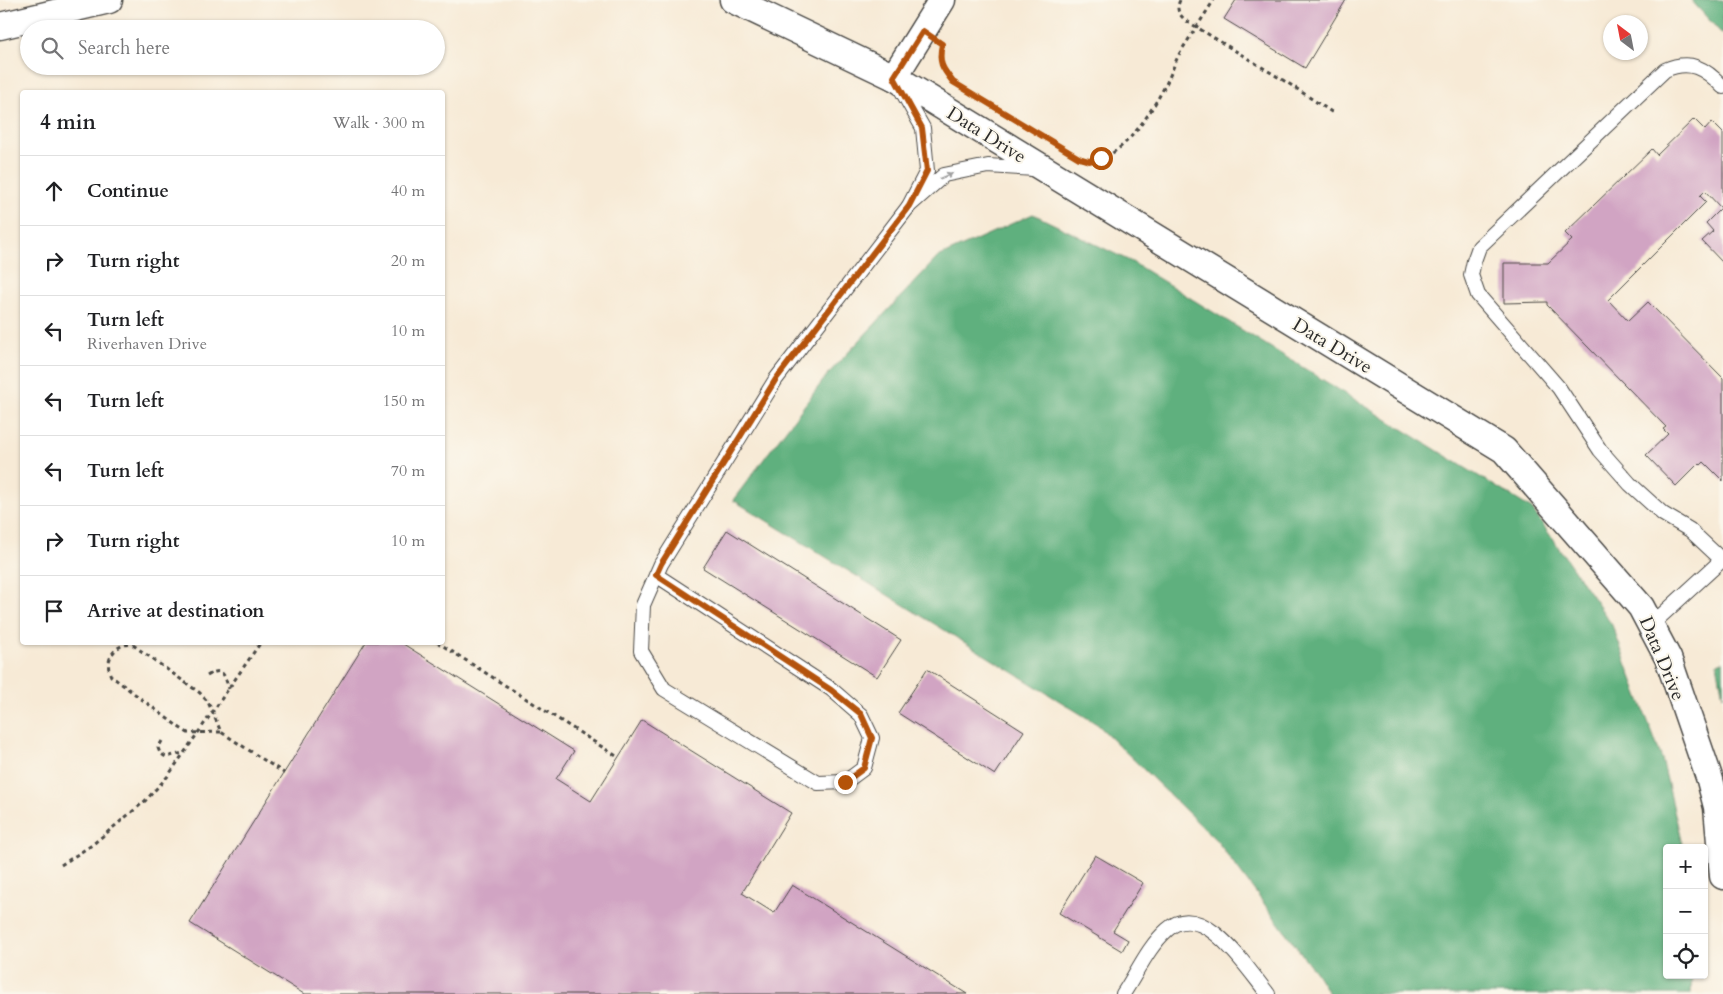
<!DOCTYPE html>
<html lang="en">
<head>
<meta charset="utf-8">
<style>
  :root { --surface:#fff; --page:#f2f2f2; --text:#202124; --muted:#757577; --line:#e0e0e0 }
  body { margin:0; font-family:Cardo,serif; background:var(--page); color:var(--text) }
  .controls { position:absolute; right:15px; bottom:15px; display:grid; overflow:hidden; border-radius:5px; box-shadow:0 1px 4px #0004 }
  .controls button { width:45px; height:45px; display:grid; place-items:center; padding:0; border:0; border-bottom:1px solid var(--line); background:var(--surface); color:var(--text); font:25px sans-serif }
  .compass { position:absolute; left:1603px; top:15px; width:45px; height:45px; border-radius:50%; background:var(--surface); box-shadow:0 1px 4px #0004; rotate:328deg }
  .stop { position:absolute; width:15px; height:15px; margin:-11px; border:4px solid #b45309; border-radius:50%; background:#fff }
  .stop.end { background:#b45309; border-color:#fff; box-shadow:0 1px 5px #0008 }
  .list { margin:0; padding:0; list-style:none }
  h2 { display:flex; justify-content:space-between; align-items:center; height:65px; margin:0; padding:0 20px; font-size:21px }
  h2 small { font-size:16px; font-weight:400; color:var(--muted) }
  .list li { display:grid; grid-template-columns:32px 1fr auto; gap:15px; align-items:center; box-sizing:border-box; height:70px; padding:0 20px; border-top:1px solid var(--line) }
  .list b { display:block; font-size:19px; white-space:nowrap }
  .list p { margin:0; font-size:16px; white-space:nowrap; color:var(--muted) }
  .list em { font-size:16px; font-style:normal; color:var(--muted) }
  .icon { flex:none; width:28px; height:28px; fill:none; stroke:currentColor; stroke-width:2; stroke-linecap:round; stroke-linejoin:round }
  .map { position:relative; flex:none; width:1723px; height:994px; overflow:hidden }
  .search { position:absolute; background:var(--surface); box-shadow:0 1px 4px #0004; left:20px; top:20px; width:425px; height:55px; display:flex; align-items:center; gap:12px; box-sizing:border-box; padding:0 18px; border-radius:28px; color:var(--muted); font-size:19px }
  .panel { position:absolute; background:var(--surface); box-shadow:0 1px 4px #0004; left:20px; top:90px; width:425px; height:555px; border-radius:5px }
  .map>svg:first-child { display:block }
  .forest { fill:#5eb07e; stroke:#446e54 }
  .building { fill:#d1a4c3 }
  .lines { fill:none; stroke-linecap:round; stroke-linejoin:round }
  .lane-casing { stroke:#4a4845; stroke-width:16 }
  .street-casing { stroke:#4a4845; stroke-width:29 }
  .path { stroke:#4a4845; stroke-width:3; stroke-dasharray:4 4; stroke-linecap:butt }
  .lane { stroke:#fff; stroke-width:14 }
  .street { stroke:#fff; stroke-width:26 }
  .oneway { fill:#a0a0a0 }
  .route { stroke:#b45309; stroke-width:6 }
  .labels { text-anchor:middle; stroke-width:4; stroke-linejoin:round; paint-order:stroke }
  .street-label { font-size:19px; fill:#2b2b2b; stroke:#fbf7ec }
</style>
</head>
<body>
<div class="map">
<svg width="1723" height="994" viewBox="0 0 1723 994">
  <rect width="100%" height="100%" fill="#fbf7ec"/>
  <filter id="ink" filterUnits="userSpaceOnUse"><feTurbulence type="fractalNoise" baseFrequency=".02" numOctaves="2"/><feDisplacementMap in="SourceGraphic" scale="10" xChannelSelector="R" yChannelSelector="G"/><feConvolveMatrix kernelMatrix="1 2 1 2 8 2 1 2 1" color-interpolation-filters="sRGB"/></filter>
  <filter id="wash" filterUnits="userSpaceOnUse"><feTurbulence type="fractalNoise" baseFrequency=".0096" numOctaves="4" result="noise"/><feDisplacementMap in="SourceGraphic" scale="20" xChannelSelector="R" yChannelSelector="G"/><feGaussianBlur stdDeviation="1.12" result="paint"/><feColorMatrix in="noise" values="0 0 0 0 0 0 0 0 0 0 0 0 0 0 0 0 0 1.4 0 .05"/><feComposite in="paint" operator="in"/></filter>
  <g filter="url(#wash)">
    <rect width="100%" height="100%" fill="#f7ead6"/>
    <!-- forest -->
    <g class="forest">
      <path d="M1691 0H1723V35Z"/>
      <path d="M1033 214 1132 262 1532 509 1612 625 1662 759 1683 848H1667V975H1692L1691 994H1329L1316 973 1217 841 1097 724 733 500 828 374 938 257Z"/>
      <path d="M1723 661V696L1717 663Z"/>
    </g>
    <g id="blocks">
      <!-- building -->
      <g class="building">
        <path d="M1236 0H1346L1305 68 1224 19Z"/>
        <path d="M1694 119 1705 130 1712 122 1723 133V263L1702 241 1713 231 1706 223 1721 208 1705 191 1700 196 1706 202 1608 300 1628 321 1648 302 1723 378V481L1704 462 1701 465 1699 463 1676 486 1646 455 1668 434 1663 429 1666 427 1547 305V302L1504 303V263H1548L1572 240 1565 233 1652 149 1657 155Z"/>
        <path d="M727 530 901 640 877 677 703 568Z"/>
        <path d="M366 642H400L574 751 556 779 591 801 642 720 791 813 742 893 774 913 792 885 967 994H304L190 923Z"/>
        <path d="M927 669 1024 731 995 775 898 713Z"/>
        <path d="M1095 855 1143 883 1113 931 1128 940 1122 951 1059 913Z"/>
      </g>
    </g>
  </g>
  <g filter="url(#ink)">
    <use href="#blocks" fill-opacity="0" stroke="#4a4845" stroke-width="1"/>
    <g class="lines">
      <defs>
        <g id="lane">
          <path d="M898 84 923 128 927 171 909 206 944 175 988 166 1035 169"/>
          <path d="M1723 87C1705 68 1690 59 1665 70L1479 247 1474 261 1471 275 1478 295 1559 388 1600 450 1630 484 1663 514 1690 530 1723 561"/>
          <path d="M656 575 831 689 861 715 872 738 864 768 845 782 818 783 664 689 641 651 643 605 661 564 776 379 909 206"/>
          <path d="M1651 625 1722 560"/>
          <path d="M1123 994C1137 973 1148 947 1167 930 1203 897 1248 970 1268 994"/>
        </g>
        <g id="street">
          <path d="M733 0 894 77 1504 450 1641 607 1668 658 1710 780 1717 807 1723 876"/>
          <path d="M0 26 109 0"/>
          <path d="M894 77 942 0"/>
        </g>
      </defs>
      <!-- lane casing -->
      <use href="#lane" class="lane-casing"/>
      <!-- street casing -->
      <use href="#street" class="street-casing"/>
      <!-- path -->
      <g class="path">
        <path d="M1180 0C1176 9 1178 13 1185 20L1291 85 1333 113"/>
        <path d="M940 56 943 68 951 79"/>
        <path d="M1082 159C1119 169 1153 109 1167 82 1172 72 1175 61 1181 51 1192 34 1203 17 1214 0"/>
        <path d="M437 642 618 757"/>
        <path d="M207 676C223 666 224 674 229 689"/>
        <path d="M221 732 188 733 180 728 111 676C103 661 116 641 133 645L200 693 208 702 221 732 284 773"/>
        <path d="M162 741 158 748 160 753 166 757 183 753"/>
        <path d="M61 865 92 845 145 801 168 776 261 642"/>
      </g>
      <!-- lane -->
      <use href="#lane" class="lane"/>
      <!-- street -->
      <use href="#street" class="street"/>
    </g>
    <!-- one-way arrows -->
    <defs><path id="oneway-solid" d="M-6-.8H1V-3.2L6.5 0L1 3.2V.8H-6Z" transform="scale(1.25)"/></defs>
    <use class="oneway" href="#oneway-solid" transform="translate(946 176) rotate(-23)"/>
  </g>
  <g class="lines" filter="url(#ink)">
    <!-- route -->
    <path class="route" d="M845 782 864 768 872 738 861 714 831 690 656 575 661 564 776 379 909 206 927 171 922 128 894 77 923 31 942 44C938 63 942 68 953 82L1079 158 1089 161 1101 158"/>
  </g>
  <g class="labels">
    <!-- street labels -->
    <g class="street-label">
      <text transform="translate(987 134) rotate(32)" y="7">Data Drive</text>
      <text transform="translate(1333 345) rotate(31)" y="7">Data Drive</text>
      <text transform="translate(1663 658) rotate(67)" y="7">Data Drive</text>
    </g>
  </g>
</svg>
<div class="controls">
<button>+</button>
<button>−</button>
<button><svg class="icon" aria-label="locate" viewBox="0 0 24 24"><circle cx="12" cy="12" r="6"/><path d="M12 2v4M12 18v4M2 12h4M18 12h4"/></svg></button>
</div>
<svg class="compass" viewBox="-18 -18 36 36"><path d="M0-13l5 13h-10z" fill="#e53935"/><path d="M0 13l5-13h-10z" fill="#757577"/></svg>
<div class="stop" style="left:1101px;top:158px"></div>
<div class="stop end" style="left:845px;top:782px"></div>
<div class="search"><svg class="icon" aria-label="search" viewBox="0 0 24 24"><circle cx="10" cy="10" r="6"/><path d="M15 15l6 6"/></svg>Search here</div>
<section class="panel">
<h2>4 min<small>Walk · 300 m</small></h2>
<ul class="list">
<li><svg class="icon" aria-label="ahead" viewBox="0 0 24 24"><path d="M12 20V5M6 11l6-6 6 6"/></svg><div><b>Continue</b></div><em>40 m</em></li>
<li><svg class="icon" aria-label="right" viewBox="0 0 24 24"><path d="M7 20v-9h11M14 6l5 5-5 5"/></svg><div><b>Turn right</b></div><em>20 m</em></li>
<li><svg class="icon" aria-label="left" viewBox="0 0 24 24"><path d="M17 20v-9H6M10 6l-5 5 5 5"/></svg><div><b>Turn left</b><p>Riverhaven Drive</p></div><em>10 m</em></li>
<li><svg class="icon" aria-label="left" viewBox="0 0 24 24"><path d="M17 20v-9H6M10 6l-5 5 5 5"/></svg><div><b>Turn left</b></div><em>150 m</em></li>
<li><svg class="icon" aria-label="left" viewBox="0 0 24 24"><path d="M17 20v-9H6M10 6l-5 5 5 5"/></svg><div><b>Turn left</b></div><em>70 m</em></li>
<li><svg class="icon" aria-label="right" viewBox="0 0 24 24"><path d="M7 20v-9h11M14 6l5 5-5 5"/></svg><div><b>Turn right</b></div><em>10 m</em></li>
<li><svg class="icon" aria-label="arrive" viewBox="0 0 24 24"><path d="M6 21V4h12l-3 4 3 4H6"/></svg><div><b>Arrive at destination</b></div></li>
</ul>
</section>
</div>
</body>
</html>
